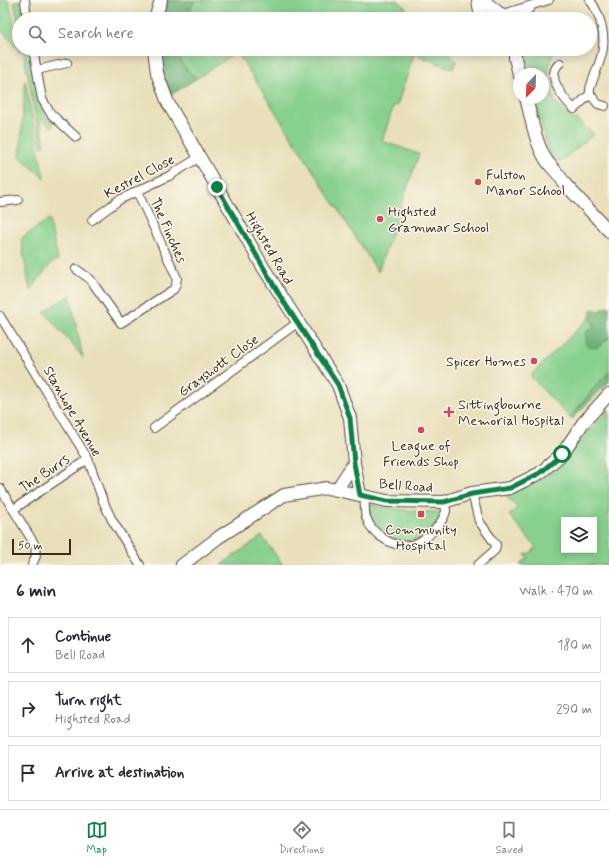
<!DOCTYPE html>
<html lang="en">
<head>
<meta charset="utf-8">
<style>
  :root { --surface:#fff; --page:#f7f7f7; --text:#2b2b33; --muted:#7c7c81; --line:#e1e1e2; --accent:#0b8043 }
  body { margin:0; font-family:Mynerve,sans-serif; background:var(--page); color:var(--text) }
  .controls { position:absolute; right:12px; bottom:12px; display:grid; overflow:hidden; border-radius:0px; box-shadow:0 2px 10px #0003 }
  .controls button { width:36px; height:36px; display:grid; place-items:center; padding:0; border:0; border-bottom:1px solid var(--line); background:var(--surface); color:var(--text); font:20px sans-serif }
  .compass { position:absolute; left:513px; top:68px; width:36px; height:36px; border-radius:50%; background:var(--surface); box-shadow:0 2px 10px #0003; rotate:203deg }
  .scale { position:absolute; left:12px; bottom:10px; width:59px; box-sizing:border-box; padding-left:4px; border:2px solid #3b2a1e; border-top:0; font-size:11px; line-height:14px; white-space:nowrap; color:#3b2a1e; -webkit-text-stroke:3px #fbf7ec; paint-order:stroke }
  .stop { position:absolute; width:12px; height:12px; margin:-9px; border:3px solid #0b8043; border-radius:50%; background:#fff }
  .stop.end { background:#0b8043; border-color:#fff; box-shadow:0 1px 4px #0008 }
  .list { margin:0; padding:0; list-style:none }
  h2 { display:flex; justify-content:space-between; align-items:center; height:52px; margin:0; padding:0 16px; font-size:17px }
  h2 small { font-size:13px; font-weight:400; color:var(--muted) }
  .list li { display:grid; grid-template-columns:26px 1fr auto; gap:12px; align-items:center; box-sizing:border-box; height:56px; margin:0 8px 8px; padding:0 8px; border:1px solid var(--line); border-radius:0px }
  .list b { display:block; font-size:15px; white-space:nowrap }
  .list p { margin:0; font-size:13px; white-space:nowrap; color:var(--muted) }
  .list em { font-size:13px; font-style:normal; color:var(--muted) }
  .icon { flex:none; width:22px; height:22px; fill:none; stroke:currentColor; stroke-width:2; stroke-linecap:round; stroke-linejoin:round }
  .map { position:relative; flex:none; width:609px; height:565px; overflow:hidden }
  .search { position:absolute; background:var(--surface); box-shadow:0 2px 10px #0003; left:12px; right:12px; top:12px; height:44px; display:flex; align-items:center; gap:10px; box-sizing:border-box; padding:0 14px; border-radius:22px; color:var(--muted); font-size:15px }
  .sheet { height:244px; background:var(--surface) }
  nav { display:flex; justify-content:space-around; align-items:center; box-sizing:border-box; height:56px; border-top:1px solid var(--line); background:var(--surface); font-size:11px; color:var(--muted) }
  nav a { display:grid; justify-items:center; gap:2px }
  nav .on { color:var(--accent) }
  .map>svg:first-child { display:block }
  .green { fill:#87d08d; stroke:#617d56; fill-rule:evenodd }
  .forest { fill:#6db278; stroke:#546e4b }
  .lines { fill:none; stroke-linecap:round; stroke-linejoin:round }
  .street-casing { stroke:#554536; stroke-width:10 }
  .secondary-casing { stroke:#554536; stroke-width:14 }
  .street { stroke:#fff; stroke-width:8 }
  .secondary { stroke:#fff; stroke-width:12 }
  .route { stroke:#0b8043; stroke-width:5 }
  .poi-dot { fill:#d1495b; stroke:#fbf7ec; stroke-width:1.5 }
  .labels { text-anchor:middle; stroke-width:3; stroke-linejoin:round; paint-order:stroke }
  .poi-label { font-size:14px; fill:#3b2a1e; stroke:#fbf7ec; text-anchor:start }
  .street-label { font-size:14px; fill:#3b2a1e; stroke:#fbf7ec }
</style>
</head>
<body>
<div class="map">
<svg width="609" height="565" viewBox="0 0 609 565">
  <rect width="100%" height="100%" fill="#fbf7ec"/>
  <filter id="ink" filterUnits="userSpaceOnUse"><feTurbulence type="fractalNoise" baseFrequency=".025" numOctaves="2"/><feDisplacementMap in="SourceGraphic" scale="8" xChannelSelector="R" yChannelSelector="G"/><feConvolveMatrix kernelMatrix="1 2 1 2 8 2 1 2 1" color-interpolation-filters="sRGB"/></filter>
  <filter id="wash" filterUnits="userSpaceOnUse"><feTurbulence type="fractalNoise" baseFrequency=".012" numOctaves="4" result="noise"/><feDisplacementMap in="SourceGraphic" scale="16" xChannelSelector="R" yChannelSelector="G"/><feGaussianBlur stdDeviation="0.9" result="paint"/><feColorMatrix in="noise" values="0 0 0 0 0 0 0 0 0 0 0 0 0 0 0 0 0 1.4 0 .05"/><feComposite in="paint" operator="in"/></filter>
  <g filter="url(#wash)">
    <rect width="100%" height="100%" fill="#e9e0bb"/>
    <!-- green -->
    <g class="green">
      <path d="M0 0H9L20 52 0 28Z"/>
      <path d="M18 0 21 1 24 19H19V28L14 2Z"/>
      <path d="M195 0H398L416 19H185Z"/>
      <path d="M23 49H30L40 103 45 114 54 124 53 126 51 127 42 119 40 121 45 146 41 147Z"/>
      <path d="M180 49H445L456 61 453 69 414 54 397 106 394 105 382 141 419 154 378 272 237 52 197 78C186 70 178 63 180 49Z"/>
      <path d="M525 49H554L548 73 554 100 573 119H577L594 134 560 162 555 160 549 153 534 98H543V74H528Z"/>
      <path d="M25 80 44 178 21 158 20 155Z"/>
      <path d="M49 219 58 260 52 262 30 291 21 240 24 236Z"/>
      <path d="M70 295 83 358 82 356 44 312Z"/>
      <path d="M590 317 595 327 587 331 586 341 609 339V382L573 418H570L531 377V375Z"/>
      <path d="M609 409V565H520L528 558 525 555 532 552 536 547 509 515 517 508 507 497 508 493C525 486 543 480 557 467 563 461 572 445 578 444ZM564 520H594V550H564Z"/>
      <path d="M368 504C392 509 415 512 440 512 440 517 437 521 434 526 417 547 385 547 370 522 367 518 368 509 368 504Z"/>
      <path d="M262 536 283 565H221Z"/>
    </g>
    <!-- forest -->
    <g class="forest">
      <path d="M166 0H195L185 19H160Z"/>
      <path d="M158 49H180C178 63 186 70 197 78L171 95 164 81Z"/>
      <path d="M609 306V339L607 338C602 346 596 351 587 345L586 335 587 331 595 327 590 317 591 310 592 309 599 311Z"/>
      <path d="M609 372V382L573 418H570L594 388Z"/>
    </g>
  </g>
  <g filter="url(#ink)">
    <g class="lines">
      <defs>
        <g id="street">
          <path d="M25 0 27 19"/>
          <path d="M590 0C601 15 607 39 601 57 598 68 593 78 590 89V94L598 104 605 106"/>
          <path d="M503 14 549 0"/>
          <path d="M519 19 531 7"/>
          <path d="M33 49 42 99 51 114 76 137"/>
          <path d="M560 63C544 76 564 99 574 109L590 94"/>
          <path d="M37 70 67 63"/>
          <path d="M0 202 18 200"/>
          <path d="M92 220 119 200 169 176 200 157"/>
          <path d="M76 269 90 279 121 323 174 289 176 284 177 278 137 191"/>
          <path d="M0 316 88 459 103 501 112 520 140 565"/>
          <path d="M154 428 297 323"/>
          <path d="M0 488 35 545 36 556 32 565"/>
          <path d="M472 493 479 521 496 545 495 550 478 565"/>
          <path d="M365 496C365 503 364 510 366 517 372 536 396 550 415 544 426 540 444 522 446 511 446 508 445 504 444 502"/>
          <path d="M14 509 88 459"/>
        </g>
        <g id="secondary">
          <path d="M478 0 480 12 486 19"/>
          <path d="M483 0 500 14"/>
          <path d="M155 19 161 0"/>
          <path d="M492 19C497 12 505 13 510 19"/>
          <path d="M154 49 157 73 168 103 241 228 263 267 338 385 350 418 354 463 360 495"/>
          <path d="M515 49V58L519 74"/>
          <path d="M526 98C531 116 535 142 545 158 550 167 559 173 564 183L609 231"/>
          <path d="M337 489 354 463"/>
          <path d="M182 565 219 537 284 495 327 488 387 501 444 502 472 493 510 488 540 473 562 454 583 423 609 394"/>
        </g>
      </defs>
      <!-- street casing -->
      <use href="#street" class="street-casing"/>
      <!-- secondary casing -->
      <use href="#secondary" class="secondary-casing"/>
      <!-- street -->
      <use href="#street" class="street"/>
      <!-- secondary -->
      <use href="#secondary" class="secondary"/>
    </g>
  </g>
  <g class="lines" filter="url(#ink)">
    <!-- route -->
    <path class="route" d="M217 187 280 296 338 385 350 418 354 463 360 495 387 501 444 502 472 494 510 488 540 473 562 454"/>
  </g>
  <!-- markers -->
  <g class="poi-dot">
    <circle cx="478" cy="182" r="4"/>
    <circle cx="380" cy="219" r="4"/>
    <circle cx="534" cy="361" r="4"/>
    <path d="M447 406h4v4h4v4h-4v4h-4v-4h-4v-4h4z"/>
    <circle cx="421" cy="430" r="4"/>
    <rect x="417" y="510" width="8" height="8" rx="2"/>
  </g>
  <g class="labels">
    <!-- poi labels -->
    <g class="poi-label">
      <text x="486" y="179">Fulston<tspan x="486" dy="16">Manor School</tspan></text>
      <text x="388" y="216">Highsted<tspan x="388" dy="16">Grammar School</tspan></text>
      <text x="526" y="366" text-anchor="end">Spicer Homes</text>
      <text x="458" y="409">Sittingbourne<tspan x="458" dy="16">Memorial Hospital</tspan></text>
      <text x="421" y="450" text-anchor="middle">League of<tspan x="421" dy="16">Friends Shop</tspan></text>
      <text x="421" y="534" text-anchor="middle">Community<tspan x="421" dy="16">Hospital</tspan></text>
    </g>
    <!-- street labels -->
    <g class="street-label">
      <text transform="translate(139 176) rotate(-28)" y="5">Kestrel Close</text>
      <text transform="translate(169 230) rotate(66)" y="5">The Finches</text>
      <text transform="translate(270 248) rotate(60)" y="5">Highsted Road</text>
      <text transform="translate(218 365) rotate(-36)" y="5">Grayshott Close</text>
      <text transform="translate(73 411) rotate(60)" y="5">Stanhope Avenue</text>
      <text transform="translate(44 473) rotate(-34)" y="5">The Burrs</text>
      <text transform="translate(406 485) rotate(4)" y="5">Bell Road</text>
    </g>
  </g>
</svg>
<div class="controls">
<button><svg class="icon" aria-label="layers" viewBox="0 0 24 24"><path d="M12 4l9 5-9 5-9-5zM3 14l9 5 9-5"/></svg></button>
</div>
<svg class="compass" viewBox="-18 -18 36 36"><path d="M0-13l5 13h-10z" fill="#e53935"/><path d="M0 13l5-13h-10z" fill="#7c7c81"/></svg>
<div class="scale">50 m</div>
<div class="stop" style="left:562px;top:454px"></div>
<div class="stop end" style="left:217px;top:187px"></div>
<div class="search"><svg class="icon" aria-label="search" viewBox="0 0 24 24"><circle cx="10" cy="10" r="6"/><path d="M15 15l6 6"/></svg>Search here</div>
</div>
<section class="sheet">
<h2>6 min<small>Walk · 470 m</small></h2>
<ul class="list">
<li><svg class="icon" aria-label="ahead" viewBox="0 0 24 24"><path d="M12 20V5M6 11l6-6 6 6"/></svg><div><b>Continue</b><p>Bell Road</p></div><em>180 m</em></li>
<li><svg class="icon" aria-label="right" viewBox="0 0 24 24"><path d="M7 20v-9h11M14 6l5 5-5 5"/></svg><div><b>Turn right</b><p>Highsted Road</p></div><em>290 m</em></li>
<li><svg class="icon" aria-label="arrive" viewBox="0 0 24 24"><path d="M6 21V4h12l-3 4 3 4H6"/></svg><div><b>Arrive at destination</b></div></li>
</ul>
</section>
<nav>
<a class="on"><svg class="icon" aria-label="map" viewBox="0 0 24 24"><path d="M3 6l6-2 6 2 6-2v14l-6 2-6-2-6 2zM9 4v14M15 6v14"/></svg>Map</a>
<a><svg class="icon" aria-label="directions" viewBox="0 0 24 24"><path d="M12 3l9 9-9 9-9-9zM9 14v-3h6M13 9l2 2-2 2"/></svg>Directions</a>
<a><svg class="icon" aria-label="saved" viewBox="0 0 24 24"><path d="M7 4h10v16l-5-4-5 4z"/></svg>Saved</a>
</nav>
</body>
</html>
